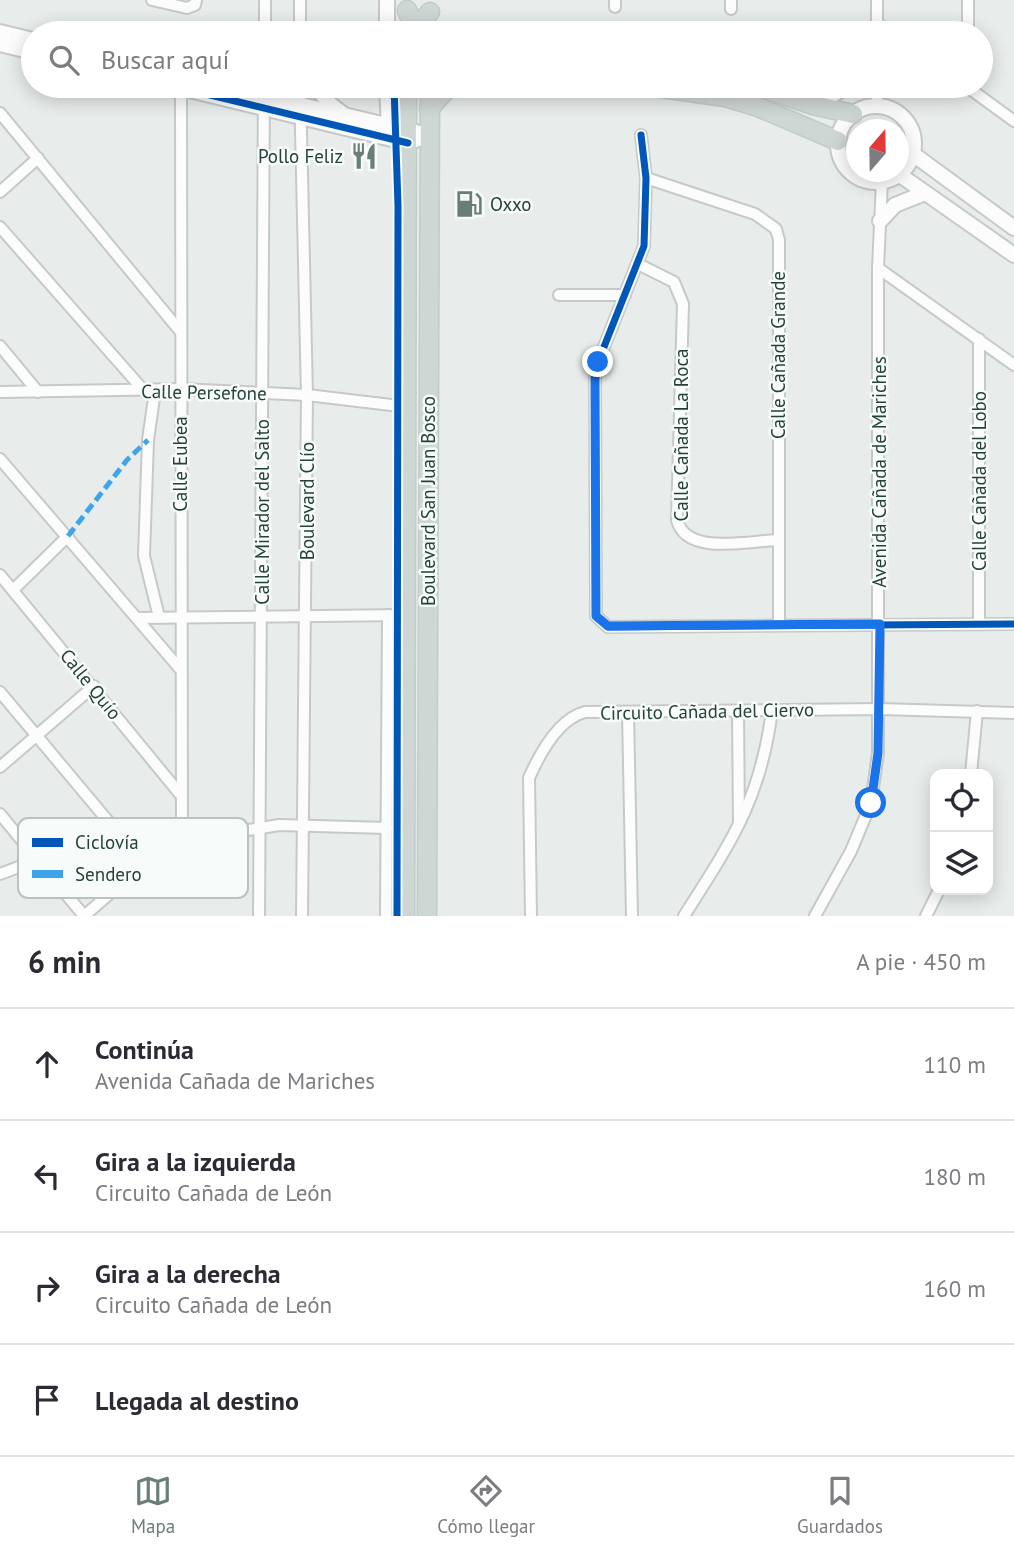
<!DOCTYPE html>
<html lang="es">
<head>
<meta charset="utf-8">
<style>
  :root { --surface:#fff; --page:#f7f7f7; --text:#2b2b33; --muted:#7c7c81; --line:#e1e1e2; --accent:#697e78 }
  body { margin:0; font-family:"PT Sans",sans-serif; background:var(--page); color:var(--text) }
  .controls { position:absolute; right:21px; bottom:21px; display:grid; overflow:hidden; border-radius:14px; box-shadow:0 4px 18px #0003 }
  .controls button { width:63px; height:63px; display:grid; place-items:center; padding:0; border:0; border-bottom:2px solid var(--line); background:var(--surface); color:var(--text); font:35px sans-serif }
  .compass { position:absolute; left:846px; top:119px; width:63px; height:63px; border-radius:50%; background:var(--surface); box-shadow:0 4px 18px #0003; rotate:20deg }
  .stop { position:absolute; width:21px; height:21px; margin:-16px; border:5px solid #1a73e8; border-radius:50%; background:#fff }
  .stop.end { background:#1a73e8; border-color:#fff; box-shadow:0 2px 7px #0008 }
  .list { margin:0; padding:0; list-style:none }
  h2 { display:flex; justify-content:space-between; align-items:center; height:91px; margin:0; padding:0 28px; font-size:30px }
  h2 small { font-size:23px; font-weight:400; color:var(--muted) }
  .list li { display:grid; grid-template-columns:46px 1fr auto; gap:21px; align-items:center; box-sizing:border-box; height:112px; padding:0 28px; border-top:2px solid var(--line) }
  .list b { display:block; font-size:26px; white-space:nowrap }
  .list p { margin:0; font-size:23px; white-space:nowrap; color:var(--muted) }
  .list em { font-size:23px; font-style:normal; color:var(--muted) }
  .icon { flex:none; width:38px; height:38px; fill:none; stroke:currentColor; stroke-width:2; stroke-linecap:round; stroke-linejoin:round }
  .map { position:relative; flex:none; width:1014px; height:916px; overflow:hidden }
  .search { position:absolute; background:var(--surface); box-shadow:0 4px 18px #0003; left:21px; right:21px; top:21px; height:77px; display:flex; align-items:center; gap:18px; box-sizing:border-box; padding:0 24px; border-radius:38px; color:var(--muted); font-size:26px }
  .sheet { height:539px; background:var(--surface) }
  nav { display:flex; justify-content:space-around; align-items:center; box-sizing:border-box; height:98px; border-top:2px solid var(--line); background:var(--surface); font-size:19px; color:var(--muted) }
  nav a { display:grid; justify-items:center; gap:4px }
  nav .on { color:var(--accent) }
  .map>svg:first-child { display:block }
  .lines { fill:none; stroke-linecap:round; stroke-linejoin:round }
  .minor-casing { stroke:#c5cac8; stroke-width:14 }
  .tertiary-casing { stroke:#c5cac8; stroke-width:18 }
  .primary-casing { stroke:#c3ccc9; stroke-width:21 }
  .minor { stroke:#fcfcfc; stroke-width:10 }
  .tertiary { stroke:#fcfcfc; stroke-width:14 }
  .primary { stroke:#cfd7d5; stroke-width:18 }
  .quiet { stroke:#3ea4ec; stroke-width:5; stroke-dasharray:10 5; stroke-linecap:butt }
  .cycleway-casing { stroke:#f7fbf9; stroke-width:11 }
  .cycleway { stroke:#0057b8; stroke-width:7 }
  .route { stroke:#1a73e8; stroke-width:9 }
  .labels { text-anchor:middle; stroke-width:5; stroke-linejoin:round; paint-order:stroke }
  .poi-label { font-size:19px; fill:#24423a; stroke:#f7fbf9; text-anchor:end }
  .street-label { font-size:19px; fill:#24423a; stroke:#f7fbf9 }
  .key { fill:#f7fbf9; stroke:#b8c4c0; stroke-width:2 }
  .key-label { font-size:19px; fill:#24423a }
</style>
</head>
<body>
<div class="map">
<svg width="1014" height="916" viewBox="0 0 1014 916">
  <rect width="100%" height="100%" fill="#e8edeb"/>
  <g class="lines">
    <defs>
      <g id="minor">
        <path d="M152 0 187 8 195 5 196 0"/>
        <path d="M615 0V7"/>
        <path d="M731 0V9"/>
        <path d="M877 0V33"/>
        <path d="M968 0V33"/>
        <path d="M877 23 892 33"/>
        <path d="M265 33V0"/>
        <path d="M300 33V0"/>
        <path d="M300 86 307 395 302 916"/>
        <path d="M966 86 1014 121"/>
        <path d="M181 88 182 841"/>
        <path d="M877 106V86"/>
        <path d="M0 113 180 331"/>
        <path d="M641 135 646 178 644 246 598 362 595 377 596 616 608 627 1014 624"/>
        <path d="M646 178 755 214 776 229 779 240V623"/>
        <path d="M0 192 38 158"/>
        <path d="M0 227 145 392"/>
        <path d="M638 264 674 282 683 304 677 520C686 556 748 541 777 540"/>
        <path d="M878 268 1014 365"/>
        <path d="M559 295H625"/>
        <path d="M979 339V624"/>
        <path d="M0 346 38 392"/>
        <path d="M155 391 148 440 144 556 159 617"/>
        <path d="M0 392 180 389 307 395 408 407"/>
        <path d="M0 459 181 670"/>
        <path d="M0 575 180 794"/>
        <path d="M13 590 68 536"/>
        <path d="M137 618 406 615"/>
        <path d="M0 692 144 864"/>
        <path d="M738 711 739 823"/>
        <path d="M628 712 632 916"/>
        <path d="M0 767 94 686"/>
        <path d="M971 774 977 711"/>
        <path d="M0 814 84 916"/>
        <path d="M0 874 37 860"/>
        <path d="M84 916 144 864 182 841 279 825 387 828"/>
        <path d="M259 916 264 86"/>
        <path d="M386 916 388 615"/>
        <path d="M531 916 529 778C540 753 558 719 585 712L880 709 1014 713"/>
        <path d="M684 916C731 842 761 799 772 710"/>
        <path d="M815 916 851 851 871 803 878 753V268L882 181"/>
        <path d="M926 916 939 890"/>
      </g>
      <g id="tertiary">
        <path d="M0 32 33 40"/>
        <path d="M387 33V0"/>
        <path d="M0 44 33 52"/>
        <path d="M173 86 408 143 423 137 429 125"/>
        <path d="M220 86 416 132"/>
        <path d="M315 86 330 104 343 114"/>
        <path d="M387 86 389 127"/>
        <path d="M813 105 849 86"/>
        <circle cx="876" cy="144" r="38"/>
        <path d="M913 154 1014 228"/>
        <path d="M900 175 1014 255"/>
        <path d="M880 221 895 205 925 193"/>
      </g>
      <g id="primary">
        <path d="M407 10 410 18 420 23 430 12"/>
        <path d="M648 86 725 97 758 107 838 141"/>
        <path d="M757 86 813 105 853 114"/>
        <path d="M429 109 450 86"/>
        <path d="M405 916 407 86"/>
        <path d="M427 916 430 86"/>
      </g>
    </defs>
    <!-- minor casing -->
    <use href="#minor" class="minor-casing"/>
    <!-- tertiary casing -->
    <use href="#tertiary" class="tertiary-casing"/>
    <!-- primary casing -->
    <use href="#primary" class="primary-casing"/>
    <!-- minor -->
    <use href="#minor" class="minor"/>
    <!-- tertiary -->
    <use href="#tertiary" class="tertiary"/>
    <!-- primary -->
    <use href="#primary" class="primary"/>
    <!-- quiet -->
    <path class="quiet" d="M68 536 127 460 148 440"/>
    <defs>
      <g id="cycleway">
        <path d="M173 86 408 143"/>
        <path d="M394 86 398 206 397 916"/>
        <path d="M641 135 646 178 644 246 598 362 595 377 596 616 608 627 1014 624"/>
      </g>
    </defs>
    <!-- cycleway casing -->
    <use href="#cycleway" class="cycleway-casing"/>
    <!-- cycleway -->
    <use href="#cycleway" class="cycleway"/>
  </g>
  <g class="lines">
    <!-- route -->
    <path class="route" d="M598 362 595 377 596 616 608 626 880 624 878 753 871 803"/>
  </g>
  <!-- icons -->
  <defs>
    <symbol id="restaurant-bare" viewBox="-9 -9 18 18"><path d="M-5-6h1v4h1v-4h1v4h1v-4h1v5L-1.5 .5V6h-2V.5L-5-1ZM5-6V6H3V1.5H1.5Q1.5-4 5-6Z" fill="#697e78" stroke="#f7fbf9" stroke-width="2.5" paint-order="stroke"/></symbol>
    <symbol id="fuel-bare" viewBox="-9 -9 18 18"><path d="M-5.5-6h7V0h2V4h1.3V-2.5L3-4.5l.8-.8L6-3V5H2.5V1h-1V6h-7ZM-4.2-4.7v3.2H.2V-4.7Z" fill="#697e78" stroke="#f7fbf9" stroke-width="2.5" paint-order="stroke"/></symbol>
  </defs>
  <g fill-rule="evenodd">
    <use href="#restaurant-bare" x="345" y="137" width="38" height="38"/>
    <use href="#fuel-bare" x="450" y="185" width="38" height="38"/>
  </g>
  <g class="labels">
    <!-- poi labels -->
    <g class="poi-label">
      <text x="343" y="163">Pollo Feliz</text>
      <text x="490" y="211" text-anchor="start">Oxxo</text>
    </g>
    <!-- street labels -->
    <g class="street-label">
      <text transform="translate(778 355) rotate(-90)" y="7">Calle Cañada Grande</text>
      <text transform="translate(204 392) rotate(1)" y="7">Calle Persefone</text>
      <text transform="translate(681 435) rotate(-90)" y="7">Calle Cañada La Roca</text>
      <text transform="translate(180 464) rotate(-90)" y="7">Calle Eubea</text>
      <text transform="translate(879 472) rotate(-90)" y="7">Avenida Cañada de Mariches</text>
      <text transform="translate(979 481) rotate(-90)" y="7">Calle Cañada del Lobo</text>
      <text transform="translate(307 501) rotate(-90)" y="7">Boulevard Clío</text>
      <text transform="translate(428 501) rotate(-90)" y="7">Boulevard San Juan Bosco</text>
      <text transform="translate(262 512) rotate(-90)" y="7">Calle Mirador del Salto</text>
      <text transform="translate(91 684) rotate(51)" y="7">Calle Quío</text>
      <text transform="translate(707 711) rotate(-1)" y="7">Circuito Cañada del Ciervo</text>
    </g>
  </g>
  <!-- legend -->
  <rect x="18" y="818" width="230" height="80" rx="10" class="key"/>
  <rect x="32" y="838" width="31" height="9" fill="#0057b8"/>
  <rect x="32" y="870" width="31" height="8" fill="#3ea4ec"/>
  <g class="key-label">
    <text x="75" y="849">Ciclovía</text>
    <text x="75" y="881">Sendero</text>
  </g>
</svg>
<div class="controls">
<button><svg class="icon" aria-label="locate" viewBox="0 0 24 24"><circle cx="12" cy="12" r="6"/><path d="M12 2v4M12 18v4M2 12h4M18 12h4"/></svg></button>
<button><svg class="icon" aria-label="layers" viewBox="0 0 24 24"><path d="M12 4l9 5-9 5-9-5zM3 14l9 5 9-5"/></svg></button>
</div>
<svg class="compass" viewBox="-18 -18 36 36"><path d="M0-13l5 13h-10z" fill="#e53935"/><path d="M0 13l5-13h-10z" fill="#7c7c81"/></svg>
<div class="stop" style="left:871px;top:803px"></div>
<div class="stop end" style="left:598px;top:362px"></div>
<div class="search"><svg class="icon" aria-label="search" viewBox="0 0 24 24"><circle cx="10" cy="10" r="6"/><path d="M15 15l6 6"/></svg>Buscar aquí</div>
</div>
<section class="sheet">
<h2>6 min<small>A pie · 450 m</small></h2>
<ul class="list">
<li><svg class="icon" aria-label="ahead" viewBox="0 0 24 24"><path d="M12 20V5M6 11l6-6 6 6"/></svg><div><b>Continúa</b><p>Avenida Cañada de Mariches</p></div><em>110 m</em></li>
<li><svg class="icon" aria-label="left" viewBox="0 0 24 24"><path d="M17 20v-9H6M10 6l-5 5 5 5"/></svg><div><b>Gira a la izquierda</b><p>Circuito Cañada de León</p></div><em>180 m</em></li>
<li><svg class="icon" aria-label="right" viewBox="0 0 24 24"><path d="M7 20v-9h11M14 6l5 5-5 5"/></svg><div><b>Gira a la derecha</b><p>Circuito Cañada de León</p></div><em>160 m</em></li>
<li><svg class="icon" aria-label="arrive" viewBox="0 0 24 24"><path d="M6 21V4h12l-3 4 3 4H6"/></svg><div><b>Llegada al destino</b></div></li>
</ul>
</section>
<nav>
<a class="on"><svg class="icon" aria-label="map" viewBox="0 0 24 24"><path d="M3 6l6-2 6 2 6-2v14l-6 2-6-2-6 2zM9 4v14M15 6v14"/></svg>Mapa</a>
<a><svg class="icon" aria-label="directions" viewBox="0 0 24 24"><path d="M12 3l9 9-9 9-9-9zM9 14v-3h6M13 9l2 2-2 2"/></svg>Cómo llegar</a>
<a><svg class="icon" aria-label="saved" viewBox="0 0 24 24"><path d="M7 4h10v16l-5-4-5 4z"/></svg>Guardados</a>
</nav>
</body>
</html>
